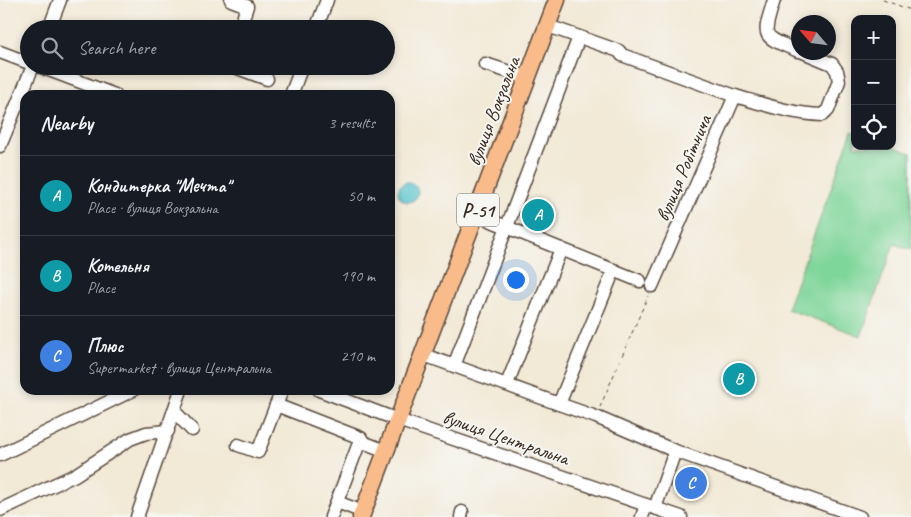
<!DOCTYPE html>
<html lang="en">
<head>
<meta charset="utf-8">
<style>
  :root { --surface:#171b24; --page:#20242c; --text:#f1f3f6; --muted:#9ea1a6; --line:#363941; --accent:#0b8043 }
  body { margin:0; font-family:Caveat,sans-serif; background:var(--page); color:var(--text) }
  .controls { position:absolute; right:15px; top:15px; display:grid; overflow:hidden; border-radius:10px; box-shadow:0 2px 8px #0003 }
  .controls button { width:45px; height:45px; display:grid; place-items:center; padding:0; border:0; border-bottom:1px solid var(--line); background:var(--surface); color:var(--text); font:25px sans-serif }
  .compass { position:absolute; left:791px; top:15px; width:45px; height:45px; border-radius:50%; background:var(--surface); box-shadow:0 2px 8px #0003; rotate:298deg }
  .you { position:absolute; left:515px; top:279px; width:18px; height:18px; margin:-12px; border:4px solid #fff; border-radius:50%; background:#1a73e8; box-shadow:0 0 0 8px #1a73e833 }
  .badge { display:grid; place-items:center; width:32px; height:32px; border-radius:50%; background:var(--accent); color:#fff; font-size:16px; font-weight:700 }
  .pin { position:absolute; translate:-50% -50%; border:2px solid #fff; box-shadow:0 1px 5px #0006 }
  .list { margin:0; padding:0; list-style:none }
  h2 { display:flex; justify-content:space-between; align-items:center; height:65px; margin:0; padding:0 20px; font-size:21px }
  h2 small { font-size:16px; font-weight:400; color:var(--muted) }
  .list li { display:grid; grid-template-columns:32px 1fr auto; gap:15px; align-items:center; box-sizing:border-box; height:80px; padding:0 20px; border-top:1px solid var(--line) }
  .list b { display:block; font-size:19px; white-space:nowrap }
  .list p { margin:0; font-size:16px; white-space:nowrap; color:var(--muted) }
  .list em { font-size:16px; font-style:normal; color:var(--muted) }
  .icon { flex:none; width:28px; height:28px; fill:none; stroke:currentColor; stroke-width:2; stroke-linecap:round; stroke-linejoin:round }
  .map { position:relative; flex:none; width:911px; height:517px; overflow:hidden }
  .search { position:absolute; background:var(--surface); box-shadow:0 2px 8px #0003; left:20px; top:20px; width:375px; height:55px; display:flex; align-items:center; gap:12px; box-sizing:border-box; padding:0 18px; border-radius:28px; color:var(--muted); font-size:19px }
  .panel { position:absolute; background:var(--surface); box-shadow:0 2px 8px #0003; left:20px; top:90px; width:375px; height:305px; border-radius:15px }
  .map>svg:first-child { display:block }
  .pitch { fill:#7fd69a; stroke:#5d805c }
  .water { fill:#55c2ce; stroke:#487676 }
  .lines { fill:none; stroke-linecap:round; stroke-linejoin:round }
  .minor-casing { stroke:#56473a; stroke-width:15 }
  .major-casing { stroke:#56473a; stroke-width:19 }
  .path { stroke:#56473a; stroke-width:1; stroke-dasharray:4 4; stroke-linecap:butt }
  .minor { stroke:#fff; stroke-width:12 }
  .major { stroke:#fabb8b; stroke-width:16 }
  .labels { text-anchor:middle; stroke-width:4; stroke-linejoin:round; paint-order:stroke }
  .shield { fill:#f6f6f2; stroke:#73675e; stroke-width:1 }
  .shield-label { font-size:19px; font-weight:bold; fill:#3b2a1e }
  .street-label { font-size:20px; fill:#3b2a1e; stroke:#f6f6f2 }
</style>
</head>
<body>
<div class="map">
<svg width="911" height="517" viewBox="0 0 911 517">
  <rect width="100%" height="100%" fill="#f6f6f2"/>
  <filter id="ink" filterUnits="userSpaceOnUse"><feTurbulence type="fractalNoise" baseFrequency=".02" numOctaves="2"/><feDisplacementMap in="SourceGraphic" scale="10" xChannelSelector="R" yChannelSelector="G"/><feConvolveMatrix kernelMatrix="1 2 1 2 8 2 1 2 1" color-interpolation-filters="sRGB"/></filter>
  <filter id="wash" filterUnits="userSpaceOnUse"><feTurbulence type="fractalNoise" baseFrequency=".0096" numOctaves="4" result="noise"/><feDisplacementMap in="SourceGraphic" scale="20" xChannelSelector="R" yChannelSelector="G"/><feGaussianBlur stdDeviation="1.12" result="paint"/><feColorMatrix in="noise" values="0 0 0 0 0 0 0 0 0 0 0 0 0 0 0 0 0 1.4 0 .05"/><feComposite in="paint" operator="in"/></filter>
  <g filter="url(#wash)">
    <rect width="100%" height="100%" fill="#f2e9d6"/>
    <!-- pitch -->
    <path class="pitch" d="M852 131 855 132V146H892L911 153V250L894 244 861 336 787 309Z"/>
    <!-- water -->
    <circle class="water" cx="408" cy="192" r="10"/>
  </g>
  <g filter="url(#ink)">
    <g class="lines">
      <defs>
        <g id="minor">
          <path d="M231 0 247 6 240 29"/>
          <path d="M774 0C762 39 761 35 798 51"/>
          <path d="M548 26 619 51 622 55 735 96"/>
          <path d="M49 29 60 0"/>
          <path d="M316 29 327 0"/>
          <path d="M0 52 29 63"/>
          <path d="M485 64 528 78"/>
          <path d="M38 66 115 95"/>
          <path d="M232 66 267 79"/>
          <path d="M291 95 302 66"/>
          <path d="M0 146 33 66"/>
          <path d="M477 215 640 281"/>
          <path d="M652 286 735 96C763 104 792 114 822 115L828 110 839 81 837 71 832 64 803 52"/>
          <path d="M424 355 559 404 614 270"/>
          <path d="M454 366 579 37"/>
          <path d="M507 384 561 249"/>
          <path d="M319 390 398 420 681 517"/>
          <path d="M559 404 596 417 675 451 655 508"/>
          <path d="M276 405 361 438 331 517"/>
          <path d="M174 411 192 430"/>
          <path d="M360 441 386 451"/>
          <path d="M238 445 258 452 282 390"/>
          <path d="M675 451 860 517"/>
          <path d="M0 455 133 390"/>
          <path d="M337 502 363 512"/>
          <path d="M0 510 75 475 130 439 146 433 168 431"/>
          <path d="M137 517 181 390"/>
          <path d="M461 517 462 512"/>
          <path d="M642 517 646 505"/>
        </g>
        <path id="major" d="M361 517 557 0"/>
      </defs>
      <!-- minor casing -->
      <use href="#minor" class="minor-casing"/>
      <!-- major casing -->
      <use href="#major" class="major-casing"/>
      <!-- path -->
      <g class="path">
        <path d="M883 0 911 10"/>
        <path d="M600 407 648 296"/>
      </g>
      <!-- minor -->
      <use href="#minor" class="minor"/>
      <!-- major -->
      <use href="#major" class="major"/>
    </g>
  </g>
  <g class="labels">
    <!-- shield labels -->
    <rect class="shield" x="457" y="193.5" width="42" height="33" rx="4"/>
    <g class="shield-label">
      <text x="478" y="217">Р-51</text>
    </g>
    <!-- street labels -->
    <g class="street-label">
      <text transform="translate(493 111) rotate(-69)" y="7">вулиця Вокзальна</text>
      <text transform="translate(683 168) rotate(-67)" y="7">вулиця Робітнича</text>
      <text transform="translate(506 437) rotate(19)" y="7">вулиця Центральна</text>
    </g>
  </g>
</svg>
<div class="controls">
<button>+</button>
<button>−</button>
<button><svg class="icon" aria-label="locate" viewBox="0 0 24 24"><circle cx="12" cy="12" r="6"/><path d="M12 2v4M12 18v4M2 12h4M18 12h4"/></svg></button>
</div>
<svg class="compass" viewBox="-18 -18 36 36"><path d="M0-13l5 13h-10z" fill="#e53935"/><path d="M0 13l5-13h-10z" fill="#9ea1a6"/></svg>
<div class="you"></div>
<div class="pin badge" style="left:538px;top:215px;background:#0f9aa8">A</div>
<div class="pin badge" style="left:739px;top:379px;background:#0f9aa8">B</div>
<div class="pin badge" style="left:691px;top:483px;background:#3f7fe0">C</div>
<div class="search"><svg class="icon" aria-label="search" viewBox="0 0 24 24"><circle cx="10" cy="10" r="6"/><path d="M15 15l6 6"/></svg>Search here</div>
<section class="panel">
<h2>Nearby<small>3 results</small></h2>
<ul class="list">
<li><span class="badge" style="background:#0f9aa8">A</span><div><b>Кондитерка &quot;Мечта&quot;</b><p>Place · вулиця Вокзальна</p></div><em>50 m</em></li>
<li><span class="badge" style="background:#0f9aa8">B</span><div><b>Котельня</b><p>Place</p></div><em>190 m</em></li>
<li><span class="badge" style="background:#3f7fe0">C</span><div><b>Плюс</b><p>Supermarket · вулиця Центральна</p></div><em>210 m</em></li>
</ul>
</section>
</div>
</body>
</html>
